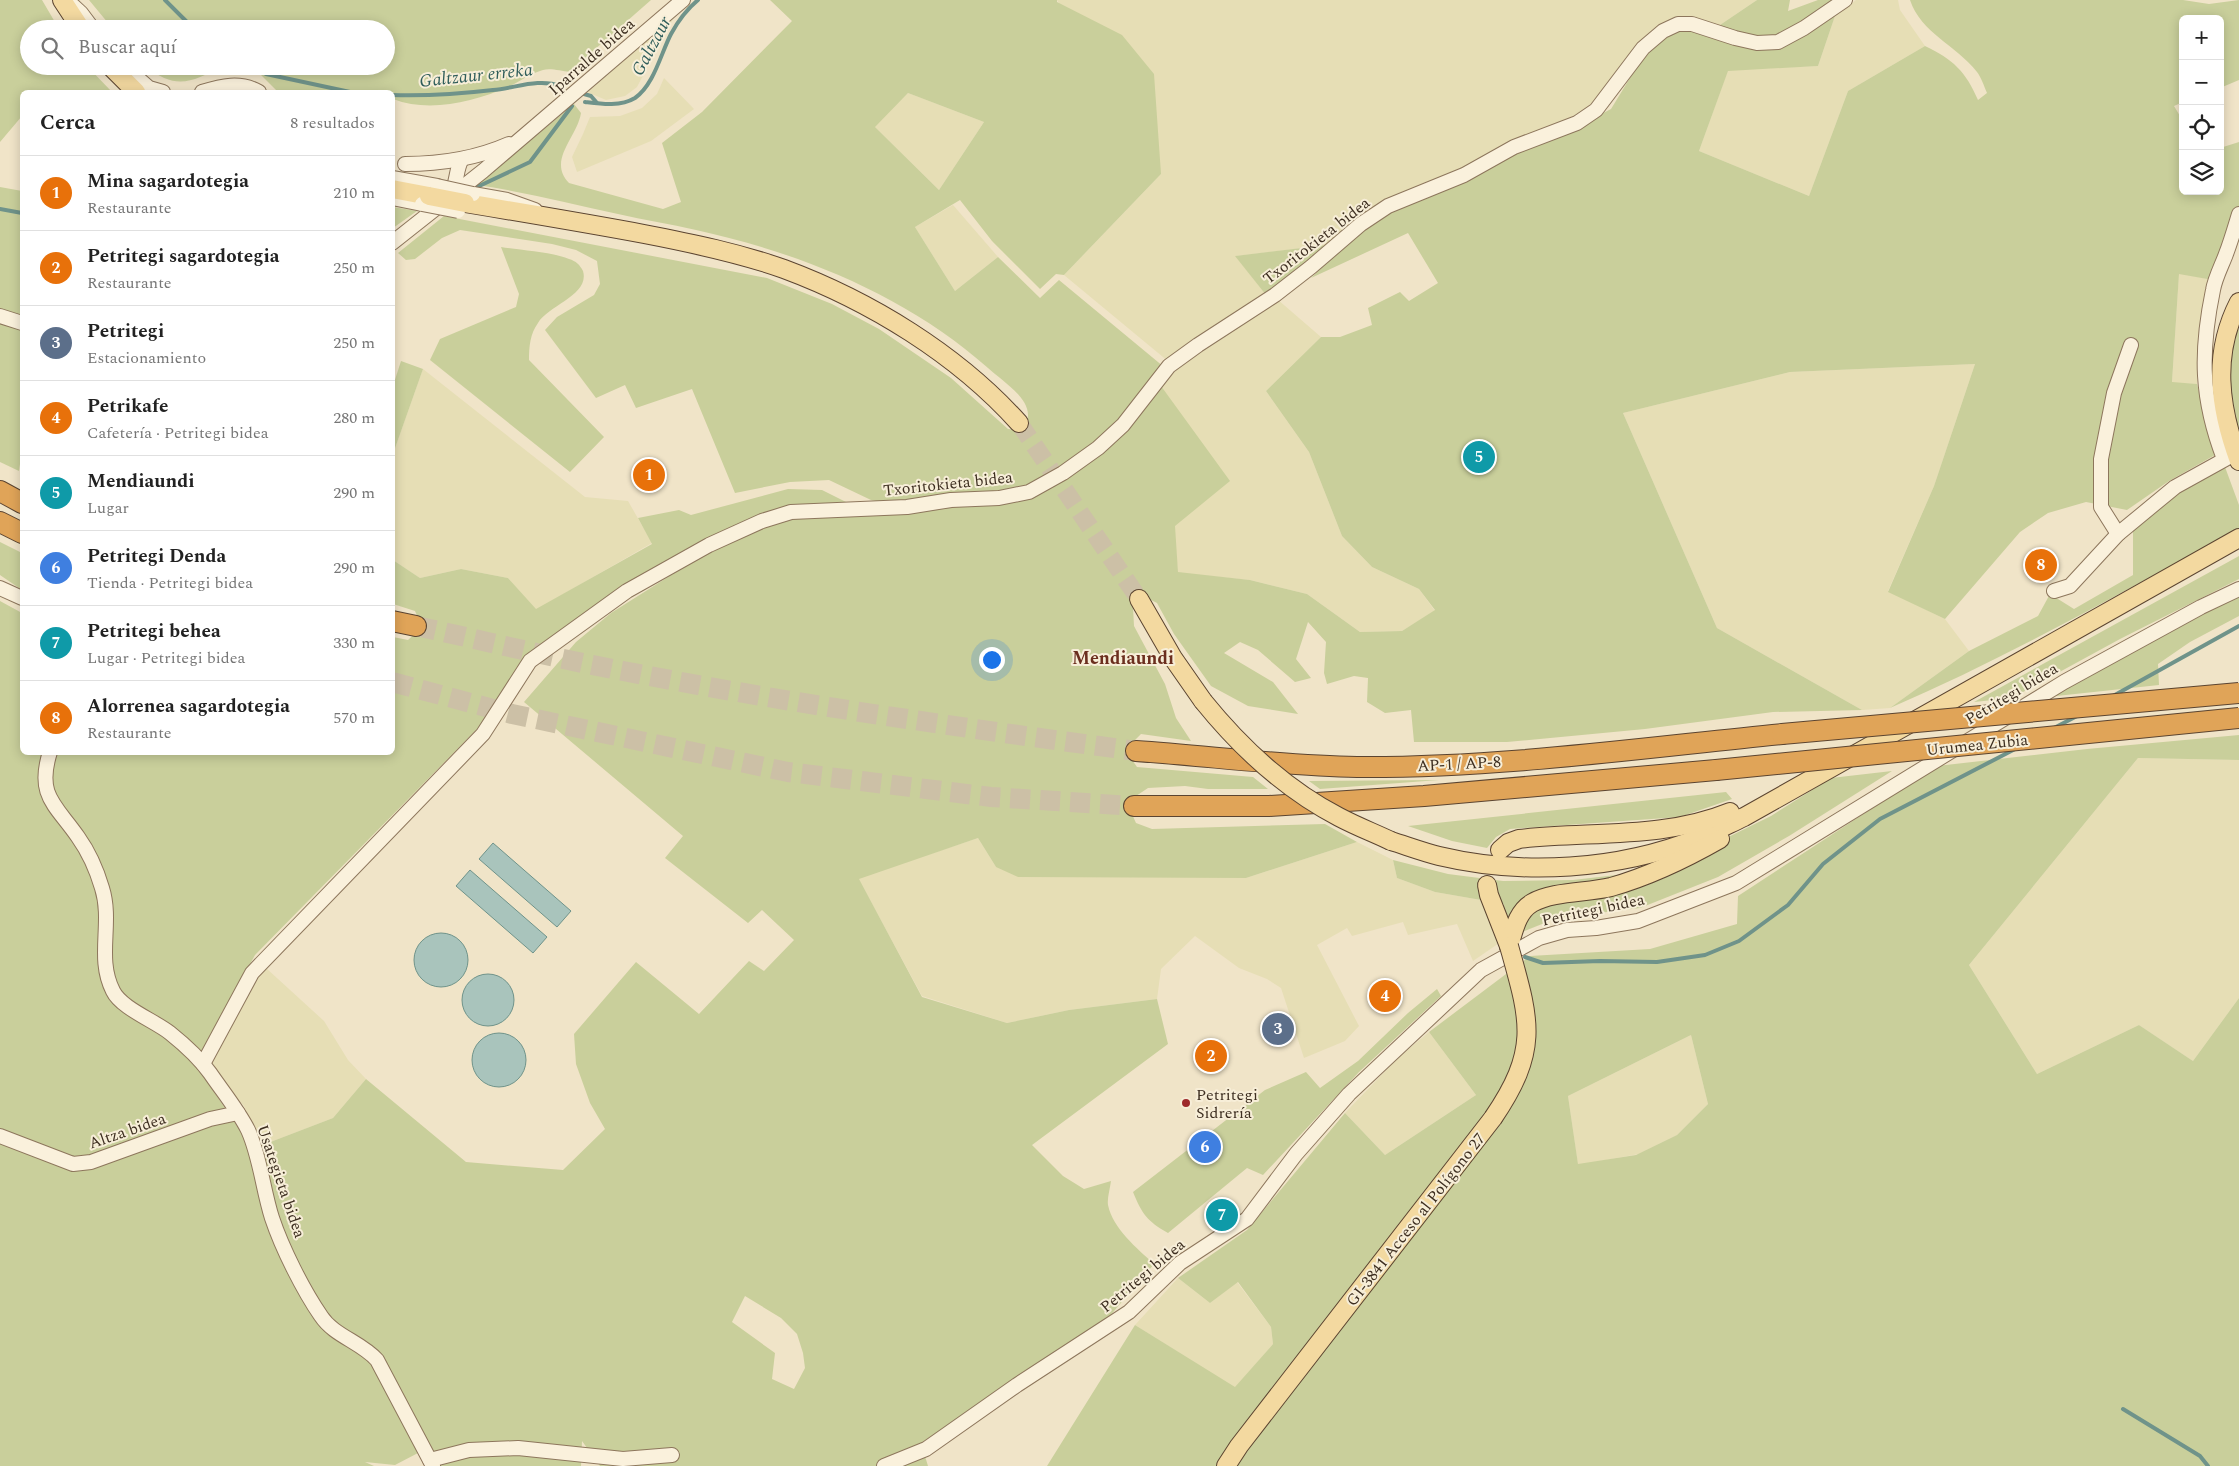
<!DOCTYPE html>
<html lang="es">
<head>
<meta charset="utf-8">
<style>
  :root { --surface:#fff; --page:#f2f2f2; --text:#222; --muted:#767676; --line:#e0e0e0; --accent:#9e2a2b }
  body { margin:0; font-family:Spectral,serif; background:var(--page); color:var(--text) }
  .controls { position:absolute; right:15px; top:15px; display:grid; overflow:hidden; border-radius:8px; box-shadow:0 2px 12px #0003 }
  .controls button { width:45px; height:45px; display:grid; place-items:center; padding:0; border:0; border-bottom:1px solid var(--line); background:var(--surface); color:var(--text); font:25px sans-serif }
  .you { position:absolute; left:991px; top:659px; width:18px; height:18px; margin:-12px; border:4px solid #fff; border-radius:50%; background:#1a73e8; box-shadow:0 0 0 8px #1a73e833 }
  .badge { display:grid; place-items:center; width:32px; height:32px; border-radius:50%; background:var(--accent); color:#fff; font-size:16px; font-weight:700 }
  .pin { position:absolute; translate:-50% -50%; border:2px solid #fff; box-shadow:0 1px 5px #0006 }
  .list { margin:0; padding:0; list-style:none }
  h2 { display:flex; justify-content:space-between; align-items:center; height:65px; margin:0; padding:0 20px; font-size:21px }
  h2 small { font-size:16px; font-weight:400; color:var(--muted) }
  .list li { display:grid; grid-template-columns:32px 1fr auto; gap:15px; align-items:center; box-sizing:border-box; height:75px; padding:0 20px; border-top:1px solid var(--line) }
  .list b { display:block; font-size:19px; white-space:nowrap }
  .list p { margin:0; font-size:16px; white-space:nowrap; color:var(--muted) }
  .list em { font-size:16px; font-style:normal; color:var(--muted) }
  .icon { flex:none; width:28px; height:28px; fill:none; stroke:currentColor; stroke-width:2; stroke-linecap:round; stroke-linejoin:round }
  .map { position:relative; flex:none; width:2239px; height:1466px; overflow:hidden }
  .search { position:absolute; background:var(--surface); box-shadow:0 2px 12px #0003; left:20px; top:20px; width:375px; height:55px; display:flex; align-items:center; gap:12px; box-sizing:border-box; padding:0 18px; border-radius:28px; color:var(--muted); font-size:19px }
  .panel { position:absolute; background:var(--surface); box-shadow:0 2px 12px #0003; left:20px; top:90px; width:375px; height:665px; border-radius:8px }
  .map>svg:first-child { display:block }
  .farmland { fill:#e6deb5 }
  .green { fill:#c9cf9b; fill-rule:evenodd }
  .water { fill:#a9c4bc; stroke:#6f938a }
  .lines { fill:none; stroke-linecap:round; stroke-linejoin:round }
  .stream { stroke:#6f938a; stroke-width:4 }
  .major-tunnel { stroke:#ccc0a6; stroke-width:18; stroke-dasharray:18 9; stroke-linecap:butt }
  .highway-tunnel { stroke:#ccc0a6; stroke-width:20; stroke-dasharray:20 10; stroke-linecap:butt }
  .minor-casing { stroke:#8d765c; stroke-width:16 }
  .major-casing { stroke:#5b4430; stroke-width:20 }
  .highway-casing { stroke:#5b4430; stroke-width:22 }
  .minor { stroke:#faf1dc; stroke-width:14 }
  .major { stroke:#f3d9a0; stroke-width:18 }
  .highway { stroke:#e0a458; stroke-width:20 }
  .minor-bridge-casing { stroke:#8d765c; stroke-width:16; stroke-linecap:butt }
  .major-bridge-casing { stroke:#5b4430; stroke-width:20; stroke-linecap:butt }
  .highway-bridge-casing { stroke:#5b4430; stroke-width:22; stroke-linecap:butt }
  .minor-bridge { stroke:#faf1dc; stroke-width:14 }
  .major-bridge { stroke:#f3d9a0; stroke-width:18 }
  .highway-bridge { stroke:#e0a458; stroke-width:20 }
  .poi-dot { fill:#9e2a2b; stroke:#f7eed8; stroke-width:2 }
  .labels { text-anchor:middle; stroke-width:4; stroke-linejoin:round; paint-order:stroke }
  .street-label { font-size:16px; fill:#3d2e20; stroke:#f7eed8 }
  .poi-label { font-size:16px; fill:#3d2e20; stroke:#f7eed8; text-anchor:start }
  .water-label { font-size:18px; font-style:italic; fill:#2f5d5a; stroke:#f7eed8 }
  .neighbourhood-label { font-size:18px; font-weight:bold; fill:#6b2e1e; stroke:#f7eed8 }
</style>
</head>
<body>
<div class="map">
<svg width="2239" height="1466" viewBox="0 0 2239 1466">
  <rect width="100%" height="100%" fill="#f0e4c8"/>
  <!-- farmland -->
  <g class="farmland">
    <path d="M1057 0H1757L1720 25 1700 22 1603 93 1585 109 1563 122 1327 245 1236 256 1266 295 1169 362 1064 275 1161 174Z"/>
    <path d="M1856 0H1898L1900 10 1925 46 1848 91 1809 196 1699 151 1728 70 1818 66 1835 16Z"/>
    <path d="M674 17 637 87 625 96 606 100 587 92Z"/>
    <path d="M664 78 694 109 651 141 577 172 572 157 583 134 590 117 620 116 642 108 657 94Z"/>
    <path d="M908 93 984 122 939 190 874 126Z"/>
    <path d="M953 205 998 257 955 291 915 227Z"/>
    <path d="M2179 273 2213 280 2206 305 2198 357 2197 384 2172 383Z"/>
    <path d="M1277 299 1321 337 1266 391 1309 452 1342 536 1372 567 1419 589 1435 611 1402 631 1360 632 1307 594 1250 580 1178 573 1161 386 1175 367Z"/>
    <path d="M1975 364 1934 486 1888 591 1945 619 1969 651 1890 708 1862 710 1717 628 1623 413 1790 372Z"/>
    <path d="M423 369 585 497 628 501 652 543 536 610 508 578 461 569 420 578 393 560V454Z"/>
    <path d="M2138 758 2239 760V998L2193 1061 2139 1025 2037 1074 1969 965Z"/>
    <path d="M978 838 996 867 1246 878 1357 842 1393 860 1397 878 1435 892 1504 904 1505 939 1473 961 1457 924 1408 935 1403 922 1352 936 1347 928 1317 945 1359 1026 1345 1041 1304 1058 1281 988 1267 979 1239 968 1195 936 1161 969 1157 999 1069 1010 1007 1023 922 996 858 878Z"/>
    <path d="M266 968 324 1021 348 1060 366 1079 333 1118 260 1146 244 1106 210 1067 255 977Z"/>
    <path d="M1429 1032 1476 1095 1385 1155 1345 1113 1398 1058Z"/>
    <path d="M1691 1035 1708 1104 1677 1135 1639 1154 1578 1165 1568 1096Z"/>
    <path d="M1178 1278 1210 1303 1237 1282 1271 1327 1273 1344 1235 1388 1135 1325Z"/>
  </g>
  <!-- green -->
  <g class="green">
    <path d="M0 0H42L59 29H29V66H87L112 92H22V116L0 142Z"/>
    <path d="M89 0H651L569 72C562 71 550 68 543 70 531 73 519 82 508 87 473 102 429 113 393 99L392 92H278L257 71 248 66H386V29H113Z"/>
    <path d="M770 0H1057V2L1122 35 1154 74 1161 174 1064 275 1056 274 1040 289 992 241 960 200 915 227 955 291 998 257 1040 298 1059 280 1164 367 1122 420 1095 445 1033 484 1012 491 886 503 871 500 829 480 790 482 735 493 692 389 636 408 625 385 596 398 545 330 557 317 594 295 600 284 597 261 576 250 552 244 460 230 442 238 415 259 406 260 398 253 444 216 767 278 832 304 879 329 951 378 1008 429 1023 430C1025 426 1028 420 1028 416 1029 397 1001 380 988 368 907 296 801 253 696 230 670 224 644 220 618 214 571 204 525 192 477 185L574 104 581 113C577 138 547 160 569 183L663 209 681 202 662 143 702 112 792 21ZM908 93 984 122 939 190 875 127Z"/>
    <path d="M1757 0H1790L1788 11 1818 0H1839C1795 27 1771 56 1720 25Z"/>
    <path d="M1910 0H2183L2209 4 2239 0V80L2220 88V19H2183V102L2174 106 2183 121V191H2220V148L2239 142V207L2213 280 2179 274 2172 382 2197 384 2215 455 2169 481 2127 510 2086 502 2048 513 2020 532 1945 619 1888 592 1934 486 1975 364 1790 372 1623 413 1717 628 1862 710 1773 712 1645 729 1507 742H1414L1411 710 1385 713 1367 702 1368 678 1354 676 1327 684 1324 673 1326 642 1308 622 1296 659 1311 678 1295 682 1258 650 1240 642 1224 653 1273 682 1298 714 1248 706 1211 686 1174 634 1157 603 1143 596 1133 607 1134 626 1165 684 1176 718 1191 741 1141 734 1132 743 1130 757 1137 767 1253 777 1268 789H1208L1185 786 1148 788 1133 798 1131 812 1136 823 1152 829 1325 824 1357 842 1246 878 1018 877 996 867 978 838 859 879 922 997 1007 1023 1069 1010 1157 999 1168 1044 1032 1145 1063 1176 1084 1189 1111 1181C1110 1189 1107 1198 1108 1205 1113 1229 1137 1248 1154 1264L1109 1317 921 1443 928 1466H600L582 1441 581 1466H438L385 1367 325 1315 315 1298 277 1222 260 1146 333 1118 366 1079 466 1162 563 1170 605 1129 590 1103 576 1064 574 1034 636 962 699 1014 749 961 764 971 794 940 762 910 748 923 665 858 683 836 524 702 576 642 611 613 695 560 770 524 800 518 866 514 1053 483 1161 386 1230 481 1175 526 1178 572 1250 580 1307 594 1360 632 1402 631 1435 610 1419 589 1372 567 1342 536 1309 452 1266 391 1321 337H1340L1372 325 1368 308 1400 292 1409 301 1438 283 1408 233 1311 278 1363 228 1392 210 1513 151 1576 127 1611 109 1641 60 1663 38 1677 29 1688 28 1782 46 1801 38 1835 16 1818 66 1728 71 1699 151 1809 196 1848 91 1925 46C1953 59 1966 72 1978 100L1987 93C1984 86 1981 77 1977 72 1956 45 1921 33 1910 0ZM745 1296 781 1318 797 1334 803 1353 805 1368 794 1389 772 1379 775 1353 732 1322Z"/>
    <path d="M145 66H224C191 82 177 91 145 66Z"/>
    <path d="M0 187 22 191V450L19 471 0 462Z"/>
    <path d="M392 207H393L417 211 393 228Z"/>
    <path d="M1327 245 1266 295 1235 256Z"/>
    <path d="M501 247C520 250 552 252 569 259 576 261 580 265 583 271 590 295 549 305 538 323 530 334 529 347 529 360L604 437 570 472 430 360 440 339 516 307 519 294Z"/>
    <path d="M2239 328V431C2230 398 2223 360 2239 328Z"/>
    <path d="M401 361 423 369 393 454V386Z"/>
    <path d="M2225 467 2239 505V529C2124 591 2010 656 1890 708L1969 651 2038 616 2050 594 2074 609 2133 575V525L2180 490Z"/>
    <path d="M788 489 822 490 850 504 793 506 695 548 598 603 523 660 480 726 255 955 195 1064 246 1139 315 1319 367 1357 382 1378 418 1453 395 1465 365 1462 374 1466H0V601L22 613V752H392L393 637 408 640 422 627 415 611 393 604V560L420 578 461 569 508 578 536 609 652 544 638 518 679 510 691 515Z"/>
    <path d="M0 542 22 553V590L0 575Z"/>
    <path d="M2239 556V579L2120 639 2012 698 1974 702Z"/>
    <path d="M2239 596V616L2190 642 2158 664 2159 685 2047 697 2202 613Z"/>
    <path d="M2239 735V760L2138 758 1969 965 2037 1074 2139 1025 2193 1061 2239 998V1466H1047L1135 1325 1235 1387 1273 1344 1271 1327 1238 1282 1210 1303 1178 1278 1247 1230 1345 1113 1385 1155 1476 1095 1429 1032 1530 956 1650 949 1737 924 1738 896 1937 766 2087 749ZM1691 1035 1708 1104 1677 1135 1636 1155 1578 1164 1568 1096Z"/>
    <path d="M1892 771 1789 836 1718 877 1640 908 1557 918 1505 939 1504 904 1435 892 1397 878 1393 860 1448 874 1503 881 1573 880 1625 874 1708 847 1771 816 1831 778Z"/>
    <path d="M1439 780 1320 789 1309 781Z"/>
    <path d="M1726 792 1732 799 1680 817 1510 829 1496 837 1487 848 1452 841 1408 826Z"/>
    <path d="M1437 989 1441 996 1359 1072 1263 1175 1247 1168 1168 1233C1147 1221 1142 1214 1133 1192L1265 1090 1306 1072 1320 1088 1358 1061 1408 1013Z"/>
  </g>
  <!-- water -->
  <g class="water">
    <path d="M493 843 571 911 557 927 479 859Z"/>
    <path d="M470 870 547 937 533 953 456 886Z"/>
    <circle cx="441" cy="960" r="27"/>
    <circle cx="488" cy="1000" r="26"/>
    <circle cx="499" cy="1060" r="27"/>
  </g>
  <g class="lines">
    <!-- stream -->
    <g class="stream">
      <path d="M165 0 194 29"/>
      <path d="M249 66 266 74 350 92"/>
      <path d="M584 94 591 96 597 103"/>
      <path d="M392 95C426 96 459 94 493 90 516 88 538 78 561 86"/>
      <path d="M585 102C601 104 620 107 635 98 654 85 661 53 671 34 678 21 686 10 698 0"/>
      <path d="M475 188 530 162 572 106"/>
      <path d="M0 209 22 213"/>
      <path d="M2113 696 2239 626"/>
      <path d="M2054 728 2077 716"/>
      <path d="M1525 957 1543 963 1600 961 1657 962 1705 955 1739 941 1788 905 1823 864 1880 819 2017 748"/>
      <path d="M2123 1409 2200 1456 2208 1466"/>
    </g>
    <!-- major-tunnel -->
    <path class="major-tunnel" d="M1019 423 1139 599"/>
    <!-- highway-tunnel -->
    <g class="highway-tunnel">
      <path d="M416 626C485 641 554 658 623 671 793 704 964 728 1136 751"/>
      <path d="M392 682 512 714 788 772 991 797 1134 806"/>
    </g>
    <defs>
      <g id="minor">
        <path d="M67 0 81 13 93 29"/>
        <path d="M124 66 149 88 163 92"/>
        <path d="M202 92C221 86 240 81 259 92"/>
        <path d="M405 164C441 164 475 159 509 144"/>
        <path d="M392 178 437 186"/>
        <path d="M450 194C458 184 455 170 462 159"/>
        <path d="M473 194 507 200 535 210"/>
        <path d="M392 198 422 204"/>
        <path d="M392 243 483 171 683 0"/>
        <path d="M0 316 22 323"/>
        <path d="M2224 459C2201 399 2200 353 2213 290 2215 278 2222 265 2226 254 2231 241 2235 227 2239 214"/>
        <path d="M2118 534 2101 507V459L2114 393 2131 345"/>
        <path d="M0 588 22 598"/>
        <path d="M2054 591 2070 586 2118 534 2175 487 2231 456"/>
        <path d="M50 752C36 796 56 805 78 837 88 851 97 871 102 888 113 923 96 958 113 991 121 1008 155 1021 170 1033 185 1045 200 1059 210 1073 223 1092 238 1110 248 1130 260 1156 263 1190 272 1218 282 1248 303 1290 321 1316 334 1336 361 1342 377 1360L433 1466"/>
        <path d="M203 1064 252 973 483 734 530 661 627 591 709 545 762 521 791 512 907 507 951 500 999 498 1029 492 1063 473 1098 448 1123 425 1169 366 1198 345 1275 295 1311 267 1361 224 1388 206 1464 175 1514 147 1577 123 1596 110 1643 48 1663 31 1678 24H1692L1735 38 1757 43 1778 42 1804 28 1845 0"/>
        <path d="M0 1136 73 1164 91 1162 210 1119 238 1113"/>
        <path d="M430 1460 469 1450 518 1448 623 1459 672 1455"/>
        <path d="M884 1466 926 1449 1017 1385 1129 1312 1180 1263 1247 1219 1296 1154 1349 1094 1481 970 1539 938 1567 930 1596 928 1638 921 1736 883 2064 682 2201 607 2239 589"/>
      </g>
      <g id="major">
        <path d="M62 0 81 29"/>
        <path d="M110 66 136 92"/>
        <path d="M392 189 429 196"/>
        <path d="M465 203C525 213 585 223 644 234 691 243 739 253 784 269 870 301 957 354 1019 423"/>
        <path d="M2239 302C2212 354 2219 407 2239 461"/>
        <path d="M1139 599 1173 658 1203 701"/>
        <path d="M1391 841C1407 846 1423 852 1439 856 1523 876 1618 870 1699 838 1714 832 1729 824 1744 817L2239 538"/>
        <path d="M1500 850 1508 843 1519 839C1589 831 1664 839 1730 812"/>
        <path d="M1487 885 1489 895 1509 946"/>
        <path d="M1509 946C1514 930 1517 912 1532 903 1553 891 1587 893 1611 887 1650 876 1685 859 1720 839"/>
        <path d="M1226 1466 1239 1446 1493 1118"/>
      </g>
      <g id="highway">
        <path d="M0 491 22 503"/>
        <path d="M0 522 22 533"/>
        <path d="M392 621 416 626"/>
        <path d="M1136 751C1210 756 1283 766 1357 767 1499 768 1641 748 1782 734"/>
        <path d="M1134 806H1269L1424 796 1716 770"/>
      </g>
    </defs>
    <!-- minor casing -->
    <use href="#minor" class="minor-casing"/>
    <!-- major casing -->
    <use href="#major" class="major-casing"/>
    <!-- highway casing -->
    <use href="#highway" class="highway-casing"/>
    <!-- minor -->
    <use href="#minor" class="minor"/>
    <!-- major -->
    <use href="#major" class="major"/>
    <!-- highway -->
    <use href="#highway" class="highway"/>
    <defs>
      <g id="minor-bridge">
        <path d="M437 186 473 194"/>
        <path d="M422 204 458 211"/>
      </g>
      <g id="major-bridge">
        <path d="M429 196 465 203"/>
        <path d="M1203 701C1241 748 1285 789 1339 817 1356 826 1374 833 1391 841"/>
        <path d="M1493 1118C1540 1049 1530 1021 1509 946"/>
      </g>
      <g id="highway-bridge">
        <path d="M1782 734 2239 693"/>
        <path d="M1716 770 2239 718"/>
      </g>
    </defs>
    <!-- minor-bridge casing -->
    <use href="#minor-bridge" class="minor-bridge-casing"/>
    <!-- major-bridge casing -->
    <use href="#major-bridge" class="major-bridge-casing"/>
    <!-- highway-bridge casing -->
    <use href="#highway-bridge" class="highway-bridge-casing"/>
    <!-- minor-bridge -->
    <use href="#minor-bridge" class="minor-bridge"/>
    <!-- major-bridge -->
    <use href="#major-bridge" class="major-bridge"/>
    <!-- highway-bridge -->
    <use href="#highway-bridge" class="highway-bridge"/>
  </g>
  <!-- markers -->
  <circle class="poi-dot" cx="1186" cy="1103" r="5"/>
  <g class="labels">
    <!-- street labels -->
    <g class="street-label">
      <text transform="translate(591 56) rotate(-41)" y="6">Iparralde bidea</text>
      <text transform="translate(1316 240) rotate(-38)" y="6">Txoritokieta bidea</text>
      <text transform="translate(948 483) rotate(-6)" y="6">Txoritokieta bidea</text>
      <text transform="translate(2011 693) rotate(-31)" y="6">Petritegi bidea</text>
      <text transform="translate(1977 744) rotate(-6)" y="6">Urumea Zubia</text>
      <text transform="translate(1459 763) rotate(-3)" y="6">AP-1 / AP-8</text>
      <text transform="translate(1593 909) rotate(-12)" y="6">Petritegi bidea</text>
      <text transform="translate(127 1130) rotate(-19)" y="6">Altza bidea</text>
      <text transform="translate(282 1181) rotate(71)" y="6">Usategieta bidea</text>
      <text transform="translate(1415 1219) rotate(-52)" y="6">GI-3841 Acceso al Polígono 27</text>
      <text transform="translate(1142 1275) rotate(-40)" y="6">Petritegi bidea</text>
    </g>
    <!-- poi labels -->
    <g class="poi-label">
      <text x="1196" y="1100">Petritegi<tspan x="1196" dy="18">Sidrería</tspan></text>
    </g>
    <!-- water labels -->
    <g class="water-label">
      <text transform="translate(651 46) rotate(-62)" y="6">Galtzaur</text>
      <text transform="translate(476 75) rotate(-6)" y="6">Galtzaur erreka</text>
    </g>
    <!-- neighbourhood labels -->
    <g class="neighbourhood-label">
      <text x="1123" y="664">Mendiaundi</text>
    </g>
  </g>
</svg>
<div class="controls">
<button>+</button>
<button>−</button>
<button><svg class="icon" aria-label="locate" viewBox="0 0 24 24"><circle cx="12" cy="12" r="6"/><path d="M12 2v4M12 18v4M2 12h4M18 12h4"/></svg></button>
<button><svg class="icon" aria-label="layers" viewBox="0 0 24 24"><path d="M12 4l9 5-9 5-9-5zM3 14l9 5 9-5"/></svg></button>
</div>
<div class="you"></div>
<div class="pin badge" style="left:649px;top:475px;background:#e8710a">1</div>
<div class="pin badge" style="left:1211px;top:1056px;background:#e8710a">2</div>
<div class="pin badge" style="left:1278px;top:1029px;background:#5c6f8a">3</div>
<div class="pin badge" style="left:1385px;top:996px;background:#e8710a">4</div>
<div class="pin badge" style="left:1479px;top:457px;background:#0f9aa8">5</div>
<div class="pin badge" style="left:1205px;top:1147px;background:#3f7fe0">6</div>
<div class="pin badge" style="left:1222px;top:1215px;background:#0f9aa8">7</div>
<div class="pin badge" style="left:2041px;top:565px;background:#e8710a">8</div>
<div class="search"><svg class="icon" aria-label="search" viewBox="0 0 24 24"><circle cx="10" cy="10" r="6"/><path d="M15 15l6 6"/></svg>Buscar aquí</div>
<section class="panel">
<h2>Cerca<small>8 resultados</small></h2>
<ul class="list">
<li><span class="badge" style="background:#e8710a">1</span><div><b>Mina sagardotegia</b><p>Restaurante</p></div><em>210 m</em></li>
<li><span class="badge" style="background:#e8710a">2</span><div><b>Petritegi sagardotegia</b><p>Restaurante</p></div><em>250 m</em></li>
<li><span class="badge" style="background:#5c6f8a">3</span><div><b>Petritegi</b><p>Estacionamiento</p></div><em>250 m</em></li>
<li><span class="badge" style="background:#e8710a">4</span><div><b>Petrikafe</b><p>Cafetería · Petritegi bidea</p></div><em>280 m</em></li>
<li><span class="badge" style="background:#0f9aa8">5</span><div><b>Mendiaundi</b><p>Lugar</p></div><em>290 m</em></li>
<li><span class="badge" style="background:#3f7fe0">6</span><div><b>Petritegi Denda</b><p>Tienda · Petritegi bidea</p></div><em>290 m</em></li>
<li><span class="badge" style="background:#0f9aa8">7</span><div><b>Petritegi behea</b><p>Lugar · Petritegi bidea</p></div><em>330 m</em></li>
<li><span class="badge" style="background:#e8710a">8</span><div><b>Alorrenea sagardotegia</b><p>Restaurante</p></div><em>570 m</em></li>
</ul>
</section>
</div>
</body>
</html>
